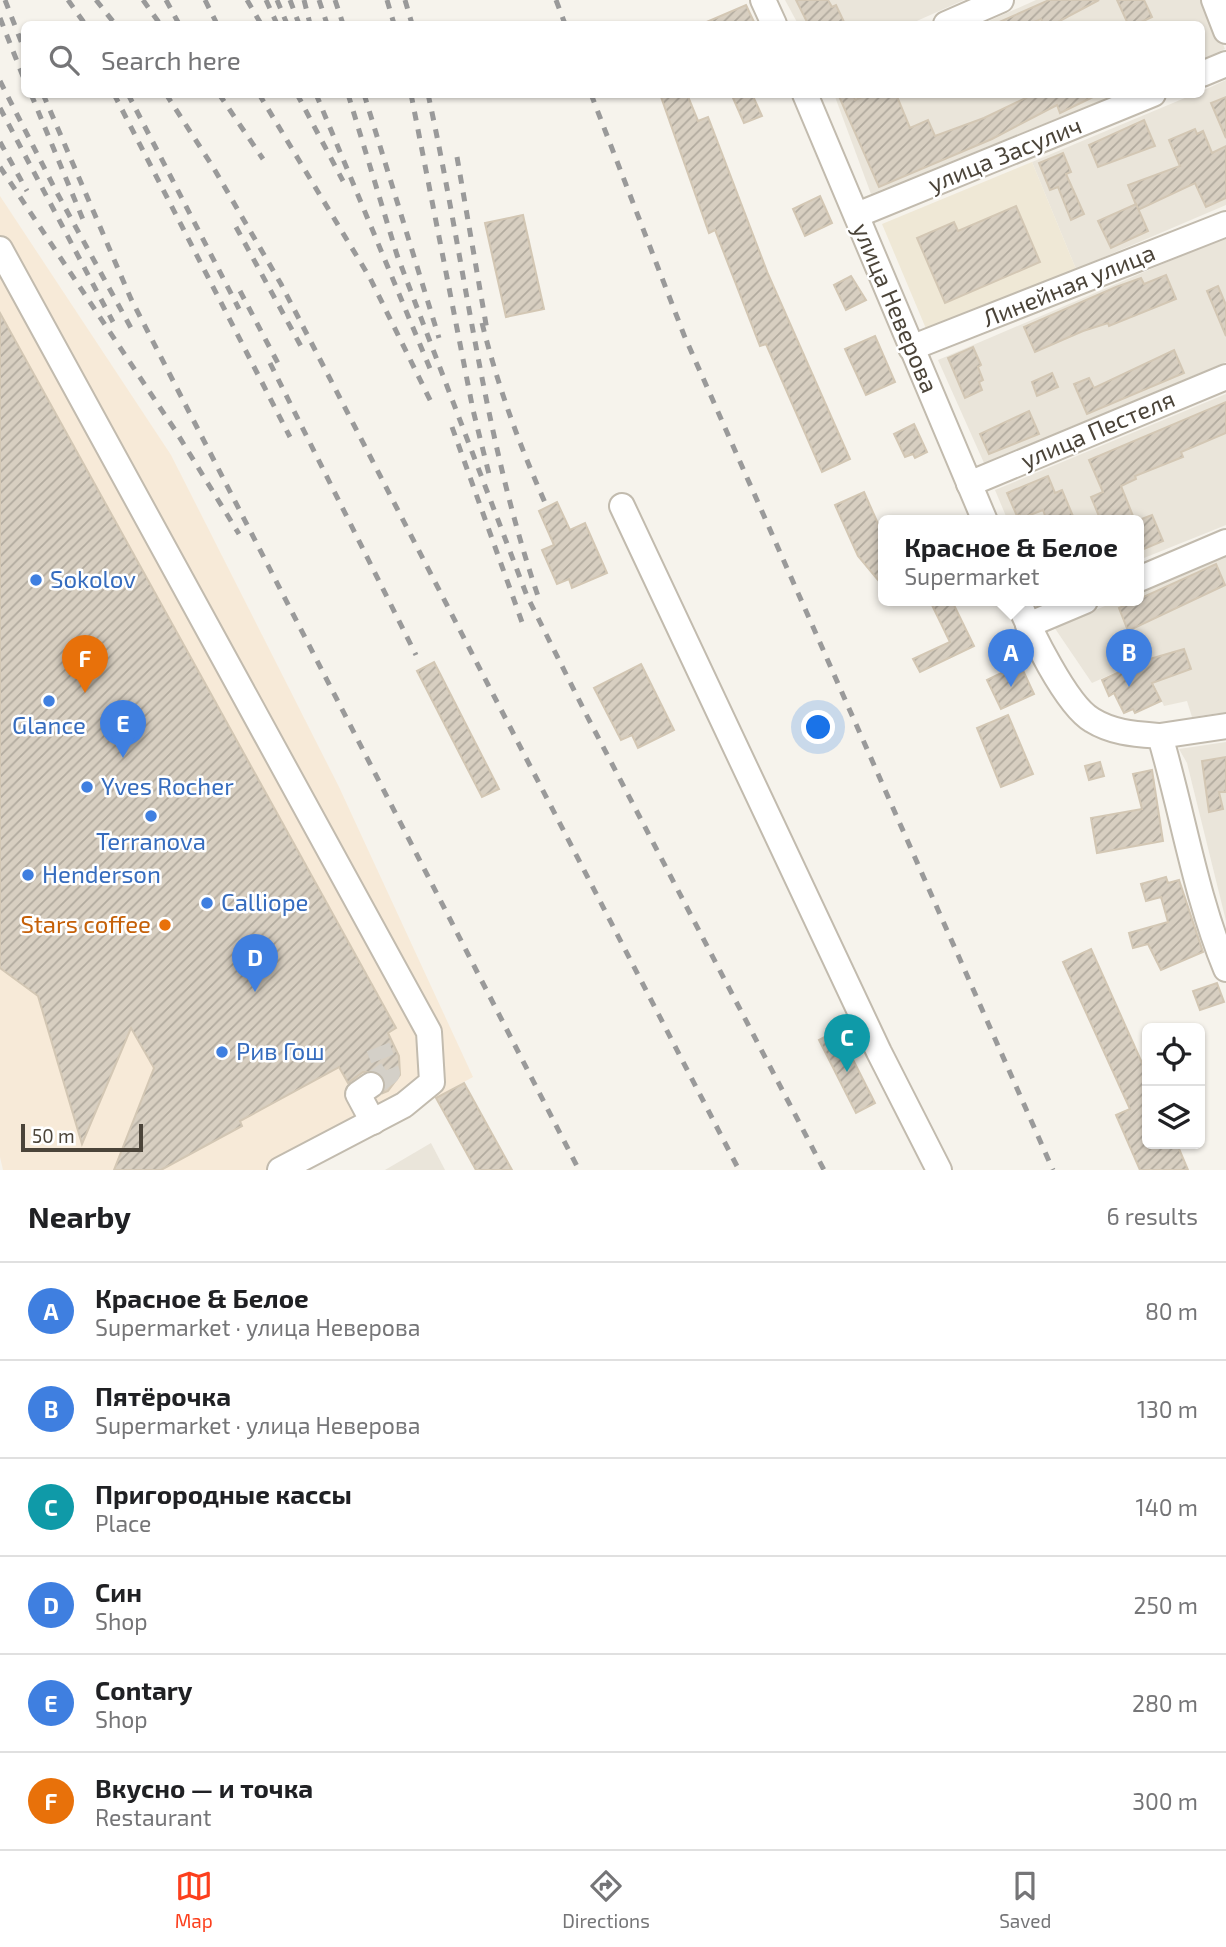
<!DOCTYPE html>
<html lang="en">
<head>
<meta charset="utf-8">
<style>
  :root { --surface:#fff; --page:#f6f6f6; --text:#202124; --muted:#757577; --line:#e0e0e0; --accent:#fc3f1d }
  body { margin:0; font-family:"Exo 2",sans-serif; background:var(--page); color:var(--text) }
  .controls { position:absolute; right:21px; bottom:21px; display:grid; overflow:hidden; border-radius:10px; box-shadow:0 2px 5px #0004 }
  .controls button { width:63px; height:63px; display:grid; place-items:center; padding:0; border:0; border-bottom:2px solid var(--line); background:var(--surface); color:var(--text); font:35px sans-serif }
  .scale { position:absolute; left:21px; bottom:18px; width:122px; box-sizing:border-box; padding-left:7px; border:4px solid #4b4439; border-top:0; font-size:19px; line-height:24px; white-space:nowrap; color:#4b4439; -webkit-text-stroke:5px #fff; paint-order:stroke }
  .you { position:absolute; left:819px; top:728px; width:24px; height:24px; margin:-18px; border:5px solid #fff; border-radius:50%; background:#1a73e8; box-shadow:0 0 0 10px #1a73e833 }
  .badge { display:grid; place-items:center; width:46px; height:46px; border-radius:50%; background:var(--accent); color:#fff; font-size:23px; font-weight:700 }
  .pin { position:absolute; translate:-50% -58px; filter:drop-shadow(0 2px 4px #0008) }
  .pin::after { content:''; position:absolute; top:37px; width:24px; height:21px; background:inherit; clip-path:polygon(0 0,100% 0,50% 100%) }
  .popup { position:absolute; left:878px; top:515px; width:266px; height:91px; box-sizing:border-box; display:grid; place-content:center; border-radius:10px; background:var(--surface); filter:drop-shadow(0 2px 5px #0005); font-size:23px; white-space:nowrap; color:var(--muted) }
  .popup b { font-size:26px; color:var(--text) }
  .popup::after { content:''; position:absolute; left:50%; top:100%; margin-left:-14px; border:14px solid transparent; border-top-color:var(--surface) }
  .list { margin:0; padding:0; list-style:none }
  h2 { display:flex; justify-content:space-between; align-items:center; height:91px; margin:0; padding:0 28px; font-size:30px }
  h2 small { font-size:23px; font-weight:400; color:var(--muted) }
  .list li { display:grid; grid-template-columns:46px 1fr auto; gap:21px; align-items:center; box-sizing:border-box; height:98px; padding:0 28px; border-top:2px solid var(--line) }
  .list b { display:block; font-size:26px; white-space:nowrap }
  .list p { margin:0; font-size:23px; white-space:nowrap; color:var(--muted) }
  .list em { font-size:23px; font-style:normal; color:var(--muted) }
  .icon { flex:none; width:38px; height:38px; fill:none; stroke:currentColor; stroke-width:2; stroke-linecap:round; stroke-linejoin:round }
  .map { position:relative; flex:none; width:1226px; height:1170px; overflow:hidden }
  .search { position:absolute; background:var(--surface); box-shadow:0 2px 5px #0004; left:21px; right:21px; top:21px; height:77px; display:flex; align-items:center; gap:18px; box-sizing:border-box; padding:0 24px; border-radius:10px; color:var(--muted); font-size:26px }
  .sheet { height:679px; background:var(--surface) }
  nav { display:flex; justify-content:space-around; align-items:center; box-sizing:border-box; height:98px; border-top:2px solid var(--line); background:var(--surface); font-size:19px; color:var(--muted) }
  nav a { display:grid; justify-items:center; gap:4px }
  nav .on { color:var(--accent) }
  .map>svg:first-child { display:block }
  .residential { fill:#eae5da }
  .commercial { fill:#f7ead8 }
  .education { fill:#efe8d6 }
  .building { fill:url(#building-hatch); stroke:#d3c7b4; stroke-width:2 }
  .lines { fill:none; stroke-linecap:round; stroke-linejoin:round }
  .minor-tunnel { stroke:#d4d0c8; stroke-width:24; stroke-dasharray:24 12; stroke-linecap:butt }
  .minor-casing { stroke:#c2bbae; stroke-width:28 }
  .minor { stroke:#fff; stroke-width:24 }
  .rail { stroke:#9a9a9a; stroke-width:5; stroke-dasharray:9 9; stroke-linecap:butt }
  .shop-dot { fill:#3f7fe0; stroke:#fff; stroke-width:2.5 }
  .food-dot { fill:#e8710a; stroke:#fff; stroke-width:2.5 }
  .labels { text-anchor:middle; stroke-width:5; stroke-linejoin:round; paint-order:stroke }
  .street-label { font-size:24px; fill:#4b4439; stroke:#fff }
  .shop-label { font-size:24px; fill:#366cbe; stroke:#fff; text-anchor:start }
  .food-label { font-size:24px; fill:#c56008; stroke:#fff; text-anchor:end }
</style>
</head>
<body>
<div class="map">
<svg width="1226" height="1170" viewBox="0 0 1226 1170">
  <defs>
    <pattern id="building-hatch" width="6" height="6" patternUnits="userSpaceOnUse" patternTransform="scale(1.75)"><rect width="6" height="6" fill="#d8cfc1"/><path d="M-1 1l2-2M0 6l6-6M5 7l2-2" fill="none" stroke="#b1aa9e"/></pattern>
  </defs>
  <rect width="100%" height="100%" fill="#f6f3ec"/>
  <!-- residential -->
  <g class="residential">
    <path d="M785 0H964L910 24H798Z"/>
    <path d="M1036 0H1203L1225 49 1202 59V24H982Z"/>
    <path d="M1226 80V205L1076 269 1032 162 1192 95 1202 94V91Z"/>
    <path d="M834 94 1115 95 871 194Z"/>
    <path d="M1226 237V362L984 463 938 360Z"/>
    <path d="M1226 394V525L1139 560V521H1008L995 490Z"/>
    <path d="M1226 556V712L1192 717 1187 701 1164 706 1143 660 1092 683 1054 627 1117 601H1139V592Z"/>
    <path d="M1226 742V921L1187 763 1179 749Z"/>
    <path d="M431 1143 445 1170H385Z"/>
  </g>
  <!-- commercial -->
  <path class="commercial" d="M0 196 171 455 339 787 473 1077 302 1170H3L0 1157Z"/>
  <!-- education -->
  <path class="education" d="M1032 162 1076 269 927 331 882 224Z"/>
  <!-- building -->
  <g class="building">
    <path d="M796 0H828L832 7 836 5 845 24H808Z"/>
    <path d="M1049 0H1099L1054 24H1043L1041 19 1029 24H995Z"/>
    <path d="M1117 0H1144L1152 17 1137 24H1128Z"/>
    <path d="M746 5 755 24H702Z"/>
    <path d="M660 94H687L698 121 708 117 768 274 850 459 822 472 766 344 760 346 715 230 709 233Z"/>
    <path d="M742 94H752L762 116 744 123 733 98Z"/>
    <path d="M838 94H853L855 100 870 94H896L910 128 928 120 935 136 984 118 1034 94H1099L1060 113 1057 105 992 139 879 187Z"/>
    <path d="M1226 97V138L1211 103Z"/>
    <path d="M1144 120 1155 146 1098 167 1089 145Z"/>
    <path d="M1195 129 1197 134 1203 131 1212 153 1226 146V198L1206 207 1195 183 1138 210 1128 185 1180 166 1169 140Z"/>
    <path d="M1063 153 1071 172 1066 174 1084 214 1071 220 1058 187 1050 190 1039 163Z"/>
    <path d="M820 196 832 223 805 236 793 209Z"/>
    <path d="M1136 204 1148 231 1111 248 1098 221Z"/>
    <path d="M1016 206 1040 262 945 303 917 238 954 222 958 231Z"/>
    <path d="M523 215 544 309 506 317 485 223Z"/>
    <path d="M1166 275 1176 299 1109 326 1108 323 1083 331 1035 352 1024 327 1116 287 1141 278 1144 284Z"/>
    <path d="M851 276 866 300 846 310 834 285Z"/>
    <path d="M1218 286 1226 305V336L1207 291Z"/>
    <path d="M0 313 396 1028 388 1033 399 1056 400 1075 388 1091 383 1093 386 1083 378 1072H363L348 1083 339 1067 240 1121 242 1126 161 1170H114L154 1068 131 1028 82 1144 38 996 0 968Z"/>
    <path d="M875 336 895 382 866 395 845 349Z"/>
    <path d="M973 347 981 365 978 367 983 380 979 382 982 390 965 398 948 358Z"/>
    <path d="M1174 350 1184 373 1087 414 1074 384 1089 378 1094 388Z"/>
    <path d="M1052 373 1058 387 1037 396 1032 382Z"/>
    <path d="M1226 402V433L1181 452 1183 457 1135 476 1136 479 1121 486 1135 521H1101L1091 497 1103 492 1089 460Z"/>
    <path d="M1029 411 1039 434 989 454 980 434Z"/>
    <path d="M914 424 927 452 915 458 913 454 905 457 894 434Z"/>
    <path d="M1048 476 1055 493 1062 490 1075 521H1047L1043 510 1022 518 1020 515 1017 516 1007 493Z"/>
    <path d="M864 492 883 535V586L858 556 835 505Z"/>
    <path d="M557 502 570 530 585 523 607 573 572 588 569 579 557 584 542 550 554 545 539 511Z"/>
    <path d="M1152 515 1163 541 1139 551V520Z"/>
    <path d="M1216 564 1225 585 1128 631 1119 608Z"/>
    <path d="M930 601H952L974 646 920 672 913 659 950 642Z"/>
    <path d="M1184 649 1191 669 1152 683 1161 701 1135 713 1133 709 1124 713 1114 693 1109 696 1102 680 1143 661Z"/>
    <path d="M434 662 499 789 482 797 417 671Z"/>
    <path d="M641 664 674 730 638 748 632 735 621 740 594 688Z"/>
    <path d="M1020 664 1034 694 1001 709 987 680Z"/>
    <path d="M1008 715 1033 774 1001 787 977 728Z"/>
    <path d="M1226 757V792H1219L1223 809 1209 812 1202 761Z"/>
    <path d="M1100 762 1104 776 1089 780 1085 766Z"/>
    <path d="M1152 770 1163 841 1097 853 1091 818 1142 809 1133 774Z"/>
    <path d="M1166 877 1168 883 1179 880 1203 952 1161 970 1148 944 1133 948 1129 933 1168 922 1161 897 1146 901 1141 884Z"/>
    <path d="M1091 949 1147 1074V1144H1177L1188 1170H1140L1116 1115 1130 1109 1063 962Z"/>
    <path d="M1217 983 1224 1002 1200 1010 1193 991Z"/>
    <path d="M838 1030 875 1103 856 1113 819 1040Z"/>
    <path d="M464 1083 512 1170H476L436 1098Z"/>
  </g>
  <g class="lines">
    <!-- minor-tunnel -->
    <path class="minor-tunnel" d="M371 1085 388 1073 378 1047"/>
    <defs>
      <g id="minor">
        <path d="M763 0 774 24"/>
        <path d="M1214 0 1226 31"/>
        <path d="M946 24 1001 0"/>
        <path d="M1202 74 1226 64"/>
        <path d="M805 94 985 521"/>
        <path d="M857 215 1153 94"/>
        <path d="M0 249 429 1032 432 1082 404 1105 280 1170"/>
        <path d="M911 348 1226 224"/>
        <path d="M969 484 1226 377"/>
        <path d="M622 506 879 1052 939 1170"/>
        <path d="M1139 579 1226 542"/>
        <path d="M1018 601C1030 630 1066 705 1092 720 1113 733 1135 734 1160 736 1183 814 1195 894 1226 969"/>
        <path d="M1028 625 1085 601"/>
        <path d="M1160 736 1226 726"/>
        <path d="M371 1085 358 1094 373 1122"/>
      </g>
    </defs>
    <!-- minor casing -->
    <use href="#minor" class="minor-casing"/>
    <!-- minor -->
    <use href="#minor" class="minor"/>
    <!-- rail -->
    <g class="rail">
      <path d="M5 0 24 49"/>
      <path d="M68 0 85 24"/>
      <path d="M96 0 115 24"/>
      <path d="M143 0 160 24"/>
      <path d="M166 0 179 24"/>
      <path d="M205 0 217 24"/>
      <path d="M247 0 261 24"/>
      <path d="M266 0 277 24"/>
      <path d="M277 0 287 24"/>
      <path d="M290 0 299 24"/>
      <path d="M304 0 310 24"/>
      <path d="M319 0 327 24"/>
      <path d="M335 0 343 24"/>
      <path d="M387 0 394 24"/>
      <path d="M405 0 412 24"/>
      <path d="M556 0 565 24"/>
      <path d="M0 18 24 79"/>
      <path d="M0 81 56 191 131 328"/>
      <path d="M31 94 84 222"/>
      <path d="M43 94 131 299 579 1170"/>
      <path d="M114 94 290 437"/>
      <path d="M128 94 239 309"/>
      <path d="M166 94 213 167 281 284 739 1170"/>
      <path d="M219 94 263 159"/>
      <path d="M259 94 370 278 434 408"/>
      <path d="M297 94 343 181"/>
      <path d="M316 94 431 371"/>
      <path d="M348 94 397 255 527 596 587 716 824 1170"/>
      <path d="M364 94 439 338"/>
      <path d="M411 94 473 410 489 474"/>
      <path d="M428 94C465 262 483 437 539 599"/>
      <path d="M591 94 684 335 1053 1170"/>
      <path d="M0 108 113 322"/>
      <path d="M0 142 27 191"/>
      <path d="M457 157 487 330"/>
      <path d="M0 167 175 430 239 534"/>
      <path d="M236 227 303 350"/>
      <path d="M240 291 281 369"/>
      <path d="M482 323C498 387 520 447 547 507"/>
      <path d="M270 363 416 655"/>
      <path d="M452 427 523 625"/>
    </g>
  </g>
  <!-- markers -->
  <g class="shop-dot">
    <circle cx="36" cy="580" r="7"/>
    <circle cx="49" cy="701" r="7"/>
    <circle cx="87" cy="787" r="7"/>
    <circle cx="151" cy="816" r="7"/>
    <circle cx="28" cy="875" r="7"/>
    <circle cx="207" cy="903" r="7"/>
    <circle cx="222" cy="1052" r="7"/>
  </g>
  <circle class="food-dot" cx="165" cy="925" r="7"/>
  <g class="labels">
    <!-- street labels -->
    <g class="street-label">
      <text transform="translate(1005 155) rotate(-22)" y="8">улица Засулич</text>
      <text transform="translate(1069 286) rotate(-22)" y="8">Линейная улица</text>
      <text transform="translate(895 308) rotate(67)" y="8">улица Неверова</text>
      <text transform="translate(1098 430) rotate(-23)" y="8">улица Пестеля</text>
    </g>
    <!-- shop labels -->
    <g class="shop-label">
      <text x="50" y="588">Sokolov</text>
      <text x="49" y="734" text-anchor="middle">Glance</text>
      <text x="101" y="795">Yves Rocher</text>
      <text x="151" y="850" text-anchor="middle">Terranova</text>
      <text x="42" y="883">Henderson</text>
      <text x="221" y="911">Calliope</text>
      <text x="236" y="1060">Рив Гош</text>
    </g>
    <!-- food labels -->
    <g class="food-label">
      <text x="151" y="933">Stars coffee</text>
    </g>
  </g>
</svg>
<div class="controls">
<button><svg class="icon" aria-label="locate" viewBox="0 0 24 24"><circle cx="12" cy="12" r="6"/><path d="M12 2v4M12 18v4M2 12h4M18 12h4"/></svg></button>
<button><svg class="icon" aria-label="layers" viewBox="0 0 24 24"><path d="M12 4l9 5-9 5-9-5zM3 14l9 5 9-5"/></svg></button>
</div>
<div class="scale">50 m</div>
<div class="you"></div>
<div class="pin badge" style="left:1011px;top:687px;background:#3f7fe0">A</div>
<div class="popup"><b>Красное &amp; Белое</b>Supermarket</div>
<div class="pin badge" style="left:1129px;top:687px;background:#3f7fe0">B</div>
<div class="pin badge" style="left:847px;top:1072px;background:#0f9aa8">C</div>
<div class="pin badge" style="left:255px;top:992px;background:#3f7fe0">D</div>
<div class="pin badge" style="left:123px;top:758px;background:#3f7fe0">E</div>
<div class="pin badge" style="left:85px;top:693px;background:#e8710a">F</div>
<div class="search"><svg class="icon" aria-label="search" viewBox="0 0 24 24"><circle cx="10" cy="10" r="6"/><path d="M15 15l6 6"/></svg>Search here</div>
</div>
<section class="sheet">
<h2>Nearby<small>6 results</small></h2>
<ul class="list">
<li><span class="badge" style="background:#3f7fe0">A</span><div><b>Красное &amp; Белое</b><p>Supermarket · улица Неверова</p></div><em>80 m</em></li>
<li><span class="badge" style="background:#3f7fe0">B</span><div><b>Пятёрочка</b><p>Supermarket · улица Неверова</p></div><em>130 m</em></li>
<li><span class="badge" style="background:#0f9aa8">C</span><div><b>Пригородные кассы</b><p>Place</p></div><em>140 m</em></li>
<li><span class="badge" style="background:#3f7fe0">D</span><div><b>Син</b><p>Shop</p></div><em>250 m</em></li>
<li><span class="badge" style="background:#3f7fe0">E</span><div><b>Contary</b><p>Shop</p></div><em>280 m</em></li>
<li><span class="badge" style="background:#e8710a">F</span><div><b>Вкусно — и точка</b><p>Restaurant</p></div><em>300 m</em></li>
</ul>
</section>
<nav>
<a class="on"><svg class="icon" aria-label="map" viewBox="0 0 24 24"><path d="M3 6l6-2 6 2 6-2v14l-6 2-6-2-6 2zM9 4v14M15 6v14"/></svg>Map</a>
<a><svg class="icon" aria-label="directions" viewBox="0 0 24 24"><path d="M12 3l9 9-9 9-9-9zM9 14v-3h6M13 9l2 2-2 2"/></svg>Directions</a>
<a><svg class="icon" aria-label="saved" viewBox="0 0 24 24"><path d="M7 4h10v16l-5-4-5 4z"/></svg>Saved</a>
</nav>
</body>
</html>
